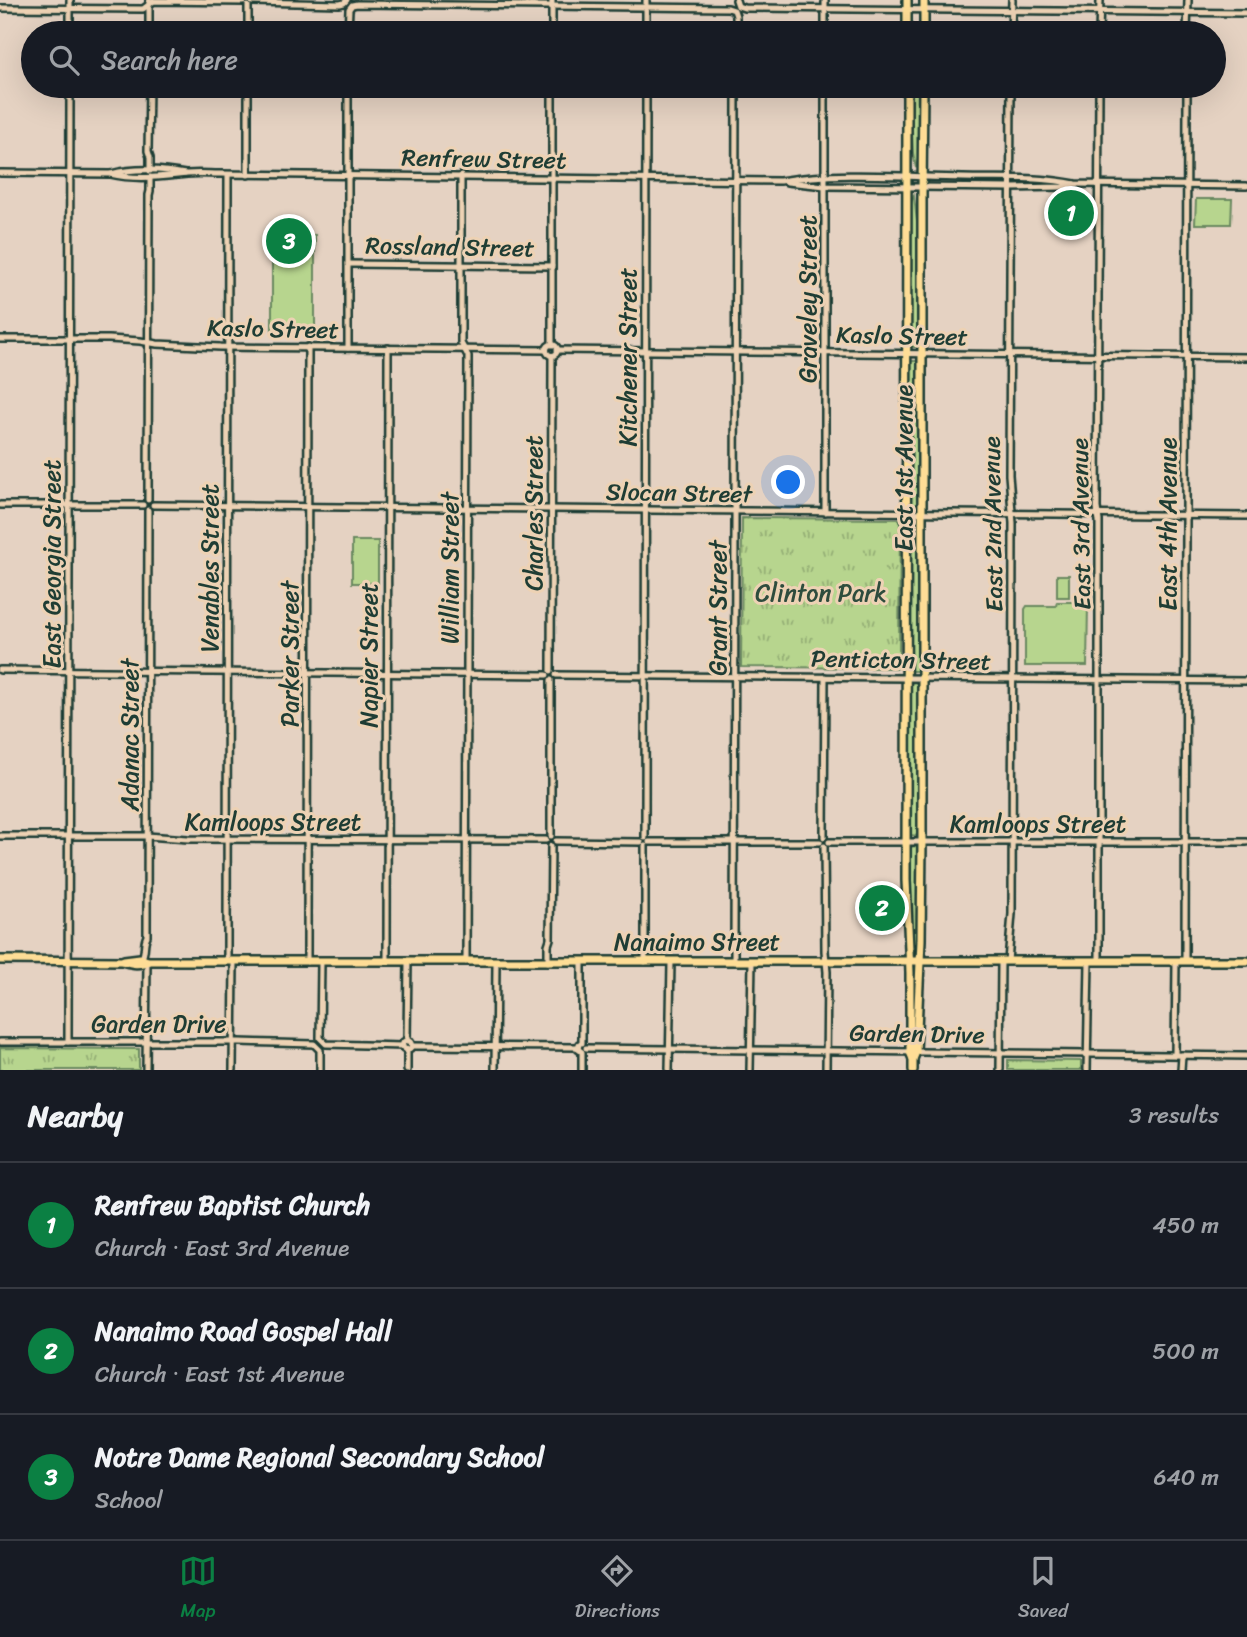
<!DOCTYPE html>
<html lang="en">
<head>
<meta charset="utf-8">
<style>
  :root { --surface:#171b24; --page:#242831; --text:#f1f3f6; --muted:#9ea1a6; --line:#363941; --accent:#0b8043 }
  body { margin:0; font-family:Sriracha,sans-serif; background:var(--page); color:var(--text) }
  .you { position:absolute; left:789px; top:483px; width:24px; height:24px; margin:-18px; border:5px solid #fff; border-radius:50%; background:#1a73e8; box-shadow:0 0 0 10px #1a73e833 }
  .badge { display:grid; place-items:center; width:46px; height:46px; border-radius:50%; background:var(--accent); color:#fff; font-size:23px; font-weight:700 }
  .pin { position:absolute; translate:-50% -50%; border:4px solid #fff; box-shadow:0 2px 7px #0006 }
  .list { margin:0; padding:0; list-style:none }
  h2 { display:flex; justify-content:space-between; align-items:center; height:91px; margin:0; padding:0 28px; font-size:30px }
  h2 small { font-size:23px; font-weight:400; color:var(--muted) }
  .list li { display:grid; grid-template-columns:46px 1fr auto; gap:21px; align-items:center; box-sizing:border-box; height:126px; padding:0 28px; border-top:2px solid var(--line) }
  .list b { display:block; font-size:26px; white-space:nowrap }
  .list p { margin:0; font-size:23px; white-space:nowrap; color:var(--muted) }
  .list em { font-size:23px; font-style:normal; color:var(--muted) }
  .icon { flex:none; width:38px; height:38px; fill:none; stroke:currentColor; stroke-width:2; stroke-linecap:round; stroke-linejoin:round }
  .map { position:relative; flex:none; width:1247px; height:1070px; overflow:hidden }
  .search { position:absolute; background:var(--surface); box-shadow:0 7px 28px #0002; left:21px; right:21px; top:21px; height:77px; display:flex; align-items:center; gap:18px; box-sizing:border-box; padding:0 24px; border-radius:38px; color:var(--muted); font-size:26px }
  .sheet { height:469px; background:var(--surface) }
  nav { display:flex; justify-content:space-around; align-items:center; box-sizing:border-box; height:98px; border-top:2px solid var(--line); background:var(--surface); font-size:19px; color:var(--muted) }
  nav a { display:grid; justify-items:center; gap:4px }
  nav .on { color:var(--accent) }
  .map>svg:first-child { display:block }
  .grass { fill:#b7d58e; stroke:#6b8961; stroke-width:2 }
  .park { fill:url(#park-tufts); stroke:#6b8961; stroke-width:2 }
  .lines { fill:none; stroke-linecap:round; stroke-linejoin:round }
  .minor-casing { stroke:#1f3d34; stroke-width:10 }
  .major-casing { stroke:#1f3d34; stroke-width:12 }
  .minor { stroke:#edd2b4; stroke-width:5 }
  .major { stroke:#fedd96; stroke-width:7 }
  .labels { text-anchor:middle; stroke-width:6; stroke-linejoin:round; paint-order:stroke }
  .street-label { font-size:24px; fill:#1f3d34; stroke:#edd2b4 }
  .park-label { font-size:24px; fill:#2e4c3d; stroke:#edd2b4 }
</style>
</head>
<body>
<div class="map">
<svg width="1247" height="1070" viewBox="0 0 1247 1070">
  <defs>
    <pattern id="park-tufts" width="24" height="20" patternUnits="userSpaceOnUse" patternTransform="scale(1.75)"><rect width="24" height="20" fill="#b7d58e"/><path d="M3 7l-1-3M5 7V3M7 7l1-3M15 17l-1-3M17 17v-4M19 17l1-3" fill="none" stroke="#94ae75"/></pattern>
  </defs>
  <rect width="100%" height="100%" fill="#e5d2c2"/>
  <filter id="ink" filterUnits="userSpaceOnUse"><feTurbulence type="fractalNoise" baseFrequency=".0143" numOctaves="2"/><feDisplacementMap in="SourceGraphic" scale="14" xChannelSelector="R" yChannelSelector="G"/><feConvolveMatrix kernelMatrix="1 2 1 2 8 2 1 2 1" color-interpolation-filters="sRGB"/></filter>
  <g filter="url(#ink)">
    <!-- grass -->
    <g class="grass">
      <path d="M910 86H920V150L916 168 913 153Z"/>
      <path d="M914 196 917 222 920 336 916 347H910V204Z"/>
      <path d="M1196 199H1232L1231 224H1195Z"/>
      <path d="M272 235H315V331L272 330Z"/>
      <rect x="910" y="361" width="9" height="145"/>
      <path d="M919 520V671H910V521Z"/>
      <rect x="352" y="541" width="26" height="42"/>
      <rect x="1057" y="575" width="12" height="22"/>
      <path d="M1057 602H1088L1087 666H1025V609L1027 606H1056Z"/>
      <path d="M915 682 919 686V836L909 835V687L911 683Z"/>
      <path d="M914 846 918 848 919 851V917L917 950H914L909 886V851L911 847Z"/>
    </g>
    <!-- park -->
    <g class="park">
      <path d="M742 518 900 519 899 668 741 667Z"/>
      <path d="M0 1048 139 1049V1070H0Z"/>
      <path d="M1008 1060 1081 1061V1070H1008Z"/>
    </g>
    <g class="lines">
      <defs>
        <g id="minor">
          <path d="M736 0 738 6 744 8 1247 13"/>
          <path d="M252 2 340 4 344 3 347 0"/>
          <path d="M0 8 143 9 154 1 244 2"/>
          <path d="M70 33V0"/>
          <path d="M149 33V0"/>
          <path d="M248 33V6"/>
          <path d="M348 33 349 9 352 5 357 4 728 8 734 10 736 16V33"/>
          <path d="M552 33V0"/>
          <path d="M646 33V0"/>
          <path d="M825 33V0"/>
          <path d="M1011 33 1012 0"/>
          <path d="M1099 33 1100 0"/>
          <path d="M1187 33 1188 0"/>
          <path d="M149 86 148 151 150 157V171"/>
          <path d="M248 86V175"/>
          <path d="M552 86V345"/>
          <path d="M1099 86 1097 508 1099 521V961"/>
          <path d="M348 88 551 90"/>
          <path d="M0 173 110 174C135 180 162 177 187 174 198 173 209 174 220 174L780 181C839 171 903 177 963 178 1000 179 1039 176 1075 184L1247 186"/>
          <path d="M111 174C134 168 162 169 185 174"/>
          <path d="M461 176V343L468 356 466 962"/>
          <path d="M787 182 825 186 1011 188 1062 187 1074 184"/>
          <path d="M348 264 552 266"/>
          <path d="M0 339H109L140 341 157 344 220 347 546 350"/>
          <circle cx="552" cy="350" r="5.5"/>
          <path d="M348 348V86"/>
          <path d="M557 350 1247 357"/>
          <path d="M148 500 149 195 150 191V177"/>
          <path d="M0 505H143"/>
          <path d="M153 505 1247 516"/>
          <path d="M825 512V86"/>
          <path d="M0 670 547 675"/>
          <path d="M551 671 552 356"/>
          <path d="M556 675 1247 681"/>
          <path d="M551 680V836"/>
          <path d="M0 836H147L188 839 546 840"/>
          <path d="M824 837 825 677"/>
          <path d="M645 838 646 86"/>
          <path d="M556 841 641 842"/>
          <path d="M649 842H820"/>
          <path d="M829 842H1247"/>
          <path d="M824 846 825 951 827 972 826 1070"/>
          <path d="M142 958C146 951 143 943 147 936L148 510"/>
          <path d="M227 961 228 175"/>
          <path d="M387 961 388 348"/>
          <path d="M1008 961 1012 914 1013 523 1009 475 1011 86"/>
          <path d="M1185 961 1187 86"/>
          <path d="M307 962 308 347"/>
          <path d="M321 962 320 1038 326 1044 403 1046"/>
          <path d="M548 962V945L550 939 551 846"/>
          <path d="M645 962V846"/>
          <path d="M734 962 736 86"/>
          <circle cx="407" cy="1045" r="4.5"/>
          <path d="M407 1041 408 961"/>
          <path d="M0 1042H239L314 1044 320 1050V1070"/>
          <path d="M68 1042 70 86"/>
          <path d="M582 1043V962"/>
          <path d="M579 1044 578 1049 582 1052V1070"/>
          <path d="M412 1046 578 1047"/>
          <path d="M586 1048 1247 1056"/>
          <path d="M1175 1055 1176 961"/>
          <path d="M146 1070 147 961"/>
          <path d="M233 1070 234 961"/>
          <path d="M407 1070V1050"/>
          <path d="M495 1070 496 962"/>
          <path d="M669 1070 671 962"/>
          <path d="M750 1070 752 962"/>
          <path d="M1000 1070 1001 961"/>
          <path d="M1087 1070 1089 961"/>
          <path d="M1181 1070 1182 1055"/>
        </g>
        <g id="major">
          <path d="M907 33V0"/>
          <path d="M924 33V0"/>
          <path d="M907 86 906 880 910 973V1052L913 1059V1070"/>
          <path d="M0 960 121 961C130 963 139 966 147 961H1247"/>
          <path d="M124 960 140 958 147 961"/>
          <path d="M913 1059 916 1052 921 940 922 842V195L923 86"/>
        </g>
      </defs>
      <!-- minor casing -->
      <use href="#minor" class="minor-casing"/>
      <!-- major casing -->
      <use href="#major" class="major-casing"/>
      <!-- minor -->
      <use href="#minor" class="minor"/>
      <!-- major -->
      <use href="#major" class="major"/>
    </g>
  </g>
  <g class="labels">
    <!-- street labels -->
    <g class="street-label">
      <text transform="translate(484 159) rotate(1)" y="8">Renfrew Street</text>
      <text transform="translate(450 247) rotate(1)" y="8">Rossland Street</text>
      <text transform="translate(808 299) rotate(-90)" y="8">Graveley Street</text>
      <text transform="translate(273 329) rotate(1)" y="8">Kaslo Street</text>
      <text transform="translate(902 336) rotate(1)" y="8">Kaslo Street</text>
      <text transform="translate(628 357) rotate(-90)" y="8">Kitchener Street</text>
      <text transform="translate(904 468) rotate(-90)" y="8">East 1st Avenue</text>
      <text transform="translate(679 493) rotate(1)" y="8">Slocan Street</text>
      <text transform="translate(534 513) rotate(-90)" y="8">Charles Street</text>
      <text transform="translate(993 524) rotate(-91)" y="8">East 2nd Avenue</text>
      <text transform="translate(1081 524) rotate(-91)" y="8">East 3rd Avenue</text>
      <text transform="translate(1168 524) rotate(-90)" y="8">East 4th Avenue</text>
      <text transform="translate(52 564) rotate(-90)" y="8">East Georgia Street</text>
      <text transform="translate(210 568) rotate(-90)" y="8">Venables Street</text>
      <text transform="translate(450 568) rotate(-90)" y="8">William Street</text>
      <text transform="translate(718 608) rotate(-90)" y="8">Grant Street</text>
      <text transform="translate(290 654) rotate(-90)" y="8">Parker Street</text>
      <text transform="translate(369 655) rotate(-90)" y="8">Napier Street</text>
      <text transform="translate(901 660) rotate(1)" y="8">Penticton Street</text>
      <text transform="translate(130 735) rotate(-90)" y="8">Adanac Street</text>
      <text x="273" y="830">Kamloops Street</text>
      <text x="1038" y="832">Kamloops Street</text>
      <text x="697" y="950">Nanaimo Street</text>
      <text x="159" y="1032">Garden Drive</text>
      <text transform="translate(917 1034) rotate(1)" y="8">Garden Drive</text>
    </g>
    <!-- park labels -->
    <g class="park-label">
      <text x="821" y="601">Clinton Park</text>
    </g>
  </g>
</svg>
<div class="you"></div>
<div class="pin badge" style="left:1071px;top:213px">1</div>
<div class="pin badge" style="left:882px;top:908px">2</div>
<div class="pin badge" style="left:289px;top:241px">3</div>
<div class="search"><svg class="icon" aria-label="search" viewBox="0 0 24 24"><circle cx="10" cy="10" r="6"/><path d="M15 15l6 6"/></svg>Search here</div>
</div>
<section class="sheet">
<h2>Nearby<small>3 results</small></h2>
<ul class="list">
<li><span class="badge">1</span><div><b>Renfrew Baptist Church</b><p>Church · East 3rd Avenue</p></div><em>450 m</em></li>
<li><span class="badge">2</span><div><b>Nanaimo Road Gospel Hall</b><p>Church · East 1st Avenue</p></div><em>500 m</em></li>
<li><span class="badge">3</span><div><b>Notre Dame Regional Secondary School</b><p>School</p></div><em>640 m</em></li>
</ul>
</section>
<nav>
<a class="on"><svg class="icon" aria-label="map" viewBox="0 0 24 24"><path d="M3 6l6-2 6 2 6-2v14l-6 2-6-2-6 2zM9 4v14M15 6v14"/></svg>Map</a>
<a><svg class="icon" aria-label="directions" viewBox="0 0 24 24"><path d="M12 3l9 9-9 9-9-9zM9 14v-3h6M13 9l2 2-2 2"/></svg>Directions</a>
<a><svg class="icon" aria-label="saved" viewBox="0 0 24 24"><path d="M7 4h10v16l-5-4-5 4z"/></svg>Saved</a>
</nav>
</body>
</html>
